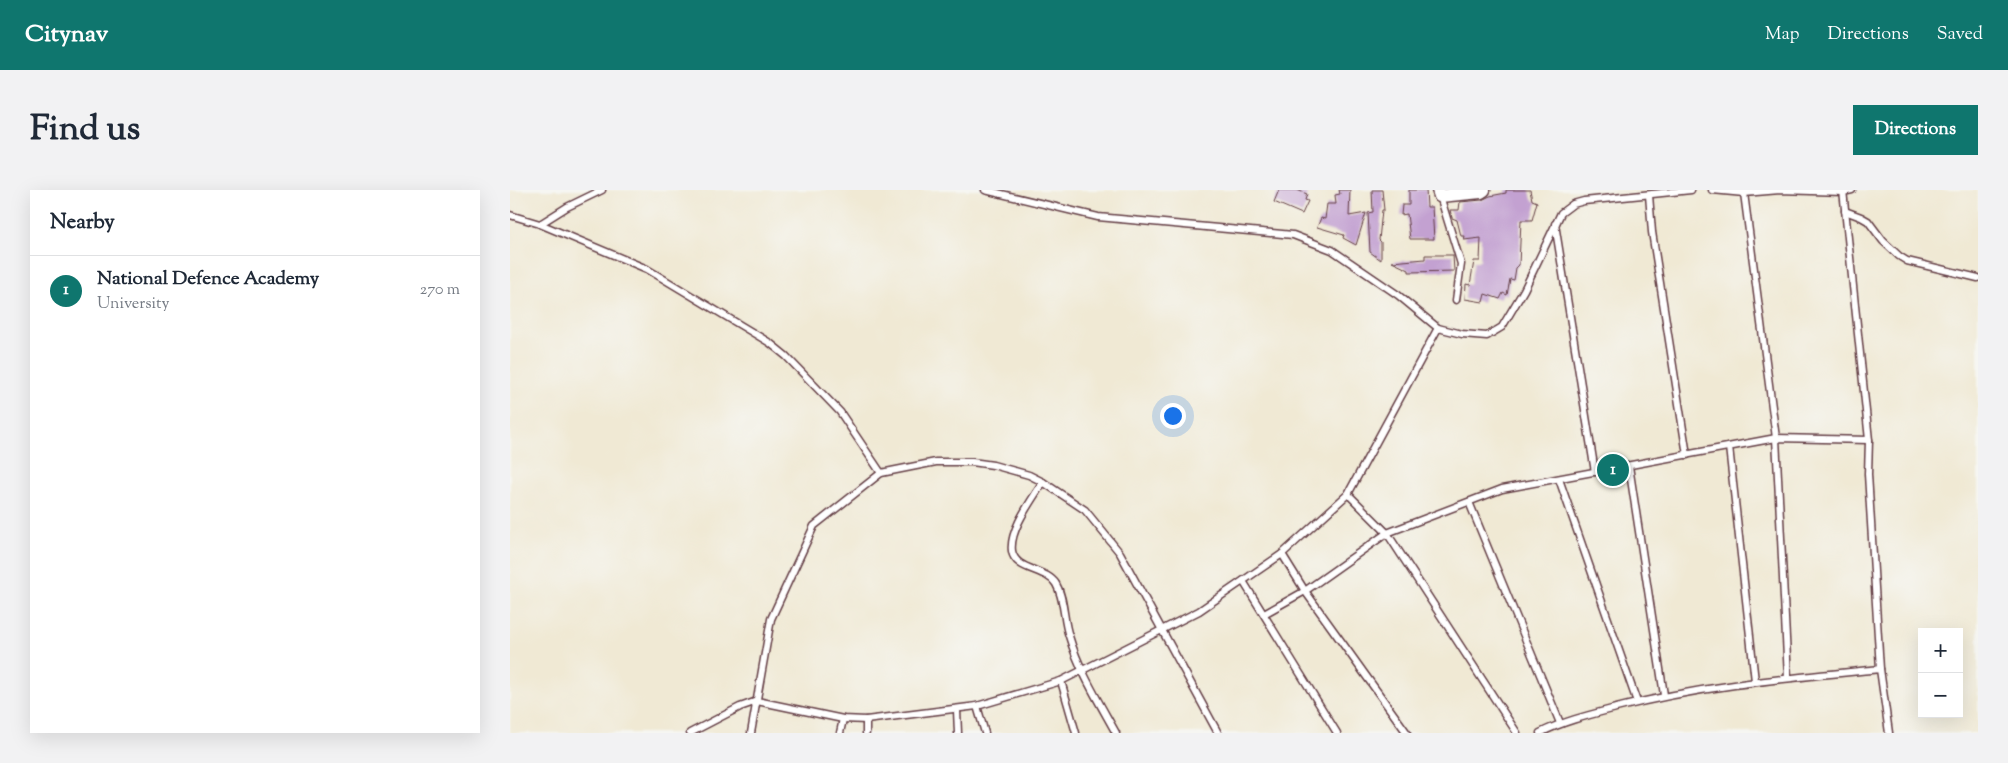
<!DOCTYPE html>
<html lang="en">
<head>
<meta charset="utf-8">
<style>
  :root { --surface:#fff; --page:#f2f2f3; --text:#1f2937; --muted:#747a83; --line:#e0e1e3; --accent:#0f766e }
  body { margin:0; font-family:"Sorts Mill Goudy",serif; background:var(--page); color:var(--text) }
  .controls { position:absolute; right:15px; bottom:15px; display:grid; overflow:hidden; border-radius:0px; box-shadow:0 5px 20px #0002 }
  .controls button { width:45px; height:45px; display:grid; place-items:center; padding:0; border:0; border-bottom:1px solid var(--line); background:var(--surface); color:var(--text); font:25px sans-serif }
  .you { position:absolute; left:662px; top:225px; width:18px; height:18px; margin:-12px; border:4px solid #fff; border-radius:50%; background:#1a73e8; box-shadow:0 0 0 8px #1a73e833 }
  .badge { display:grid; place-items:center; width:32px; height:32px; border-radius:50%; background:var(--accent); color:#fff; font-size:16px; font-weight:700 }
  .pin { position:absolute; translate:-50% -50%; border:2px solid #fff; box-shadow:0 1px 5px #0006 }
  .list { margin:0; padding:0; list-style:none }
  h2 { display:flex; justify-content:space-between; align-items:center; height:65px; margin:0; padding:0 20px; font-size:21px }
  h2 small { font-size:16px; font-weight:400; color:var(--muted) }
  .list li { display:grid; grid-template-columns:32px 1fr auto; gap:15px; align-items:center; box-sizing:border-box; height:70px; padding:0 20px; border-top:1px solid var(--line) }
  .list b { display:block; font-size:19px; white-space:nowrap }
  .list p { margin:0; font-size:16px; white-space:nowrap; color:var(--muted) }
  .list em { font-size:16px; font-style:normal; color:var(--muted) }
  .map { position:relative; flex:none; width:1468px; height:543px; overflow:hidden; border-radius:0px }
  header { display:flex; align-items:center; gap:30px; box-sizing:border-box; height:70px; padding:0 25px; background:var(--accent); color:#fff }
  header strong { font-size:24px }
  nav { display:flex; gap:28px; margin-inline-start:auto; font-size:18px }
  .intro { display:flex; align-items:center; justify-content:space-between; box-sizing:border-box; height:120px; padding:0 30px }
  h1 { margin:0; font-size:35px }
  .button { padding:12px 22px; border-radius:0px; background:var(--accent); color:#fff; font-size:18px; font-weight:700 }
  main { display:flex; gap:30px; padding:0 30px }
  aside { flex:1; background:var(--surface); border-radius:0px; box-shadow:0 5px 20px #0002 }
  .map>svg:first-child { display:block }
  .building { fill:#c3a1d1 }
  .lines { fill:none; stroke-linecap:round; stroke-linejoin:round }
  .service-casing { stroke:#633d44; stroke-width:9 }
  .minor-casing { stroke:#633d44; stroke-width:15 }
  .service { stroke:#fff; stroke-width:6 }
  .minor { stroke:#fff; stroke-width:12 }
</style>
</head>
<body>
<header>
<strong>Citynav</strong>
<nav><a>Map</a><a>Directions</a><a>Saved</a></nav>
</header>
<div class="intro"><h1>Find us</h1><a class="button">Directions</a></div>
<main>
<aside>
<h2>Nearby<small></small></h2>
<ul class="list">
<li><span class="badge">1</span><div><b>National Defence Academy</b><p>University</p></div><em>270 m</em></li>
</ul>
</aside>
<div class="map">
<svg width="1468" height="543" viewBox="0 0 1468 543">
  <rect width="100%" height="100%" fill="#f6f6f2"/>
  <filter id="ink" filterUnits="userSpaceOnUse"><feTurbulence type="fractalNoise" baseFrequency=".02" numOctaves="2"/><feDisplacementMap in="SourceGraphic" scale="10" xChannelSelector="R" yChannelSelector="G"/><feConvolveMatrix kernelMatrix="1 2 1 2 8 2 1 2 1" color-interpolation-filters="sRGB"/></filter>
  <filter id="wash" filterUnits="userSpaceOnUse"><feTurbulence type="fractalNoise" baseFrequency=".0096" numOctaves="4" result="noise"/><feDisplacementMap in="SourceGraphic" scale="20" xChannelSelector="R" yChannelSelector="G"/><feGaussianBlur stdDeviation="1.12" result="paint"/><feColorMatrix in="noise" values="0 0 0 0 0 0 0 0 0 0 0 0 0 0 0 0 0 1.4 0 .05"/><feComposite in="paint" operator="in"/></filter>
  <g filter="url(#wash)">
    <rect width="100%" height="100%" fill="#f0e9d4"/>
    <g id="blocks">
      <!-- building -->
      <g class="building">
        <path d="M769 0H787L797 4 795 10 798 11 792 24 764 12Z"/>
        <path d="M829 0H840L839 26 856 23 846 55 833 48 834 45 807 37 811 28 815 29 817 14H826L825 5 830 4Z"/>
        <path d="M862 0H872L874 20H872L869 50 871 52V70L860 62 858 23 863 22Z"/>
        <path d="M899 0H916L917 17H922L924 49H900L897 24 891 25 892 15H899Z"/>
        <path d="M996 0H1020L1022 10 1027 12 1022 30H1011L1009 75 1006 78 1004 90 1000 89 997 105 993 103 990 109 975 104 973 112 955 109 956 94 960 95 964 71H970L971 48 954 50 955 46H951L947 30 942 28 940 20H949L950 12 972 10 980 6 996 3Z"/>
        <path d="M915 65H943L944 81 899 82V80L882 72 915 69Z"/>
      </g>
    </g>
  </g>
  <g filter="url(#ink)">
    <use href="#blocks" fill-opacity="0" stroke="#633d44" stroke-width="1"/>
    <g class="lines">
      <defs>
        <g id="service">
          <path d="M475 0 588 27 783 45 822 60 888 105 928 138 952 144 977 146 992 137 1014 100 1051 23 1063 14 1074 11 1181 0"/>
          <path d="M1202 0 1234 3 1270 0 1333 2 1342 0"/>
          <path d="M1333 0 1359 250 1358 284 1370 479 1379 543"/>
          <path d="M1234 3 1266 248 1278 488"/>
          <path d="M1139 5 1142 42 1177 265"/>
          <path d="M930 6 951 74 946 110"/>
          <path d="M1335 21 1351 27 1358 31 1373 51 1389 66 1397 71 1468 88"/>
          <path d="M0 25 30 34 137 79 260 153 276 166 330 222 371 283"/>
          <path d="M30 34 57 17 92 0"/>
          <path d="M1045 34 1085 282"/>
          <path d="M1219 257 1245 491"/>
          <path d="M1119 276 1154 505"/>
          <path d="M1049 289 1127 512"/>
          <path d="M533 292C522 310 499 340 502 361 505 381 536 378 546 394 555 409 553 430 559 446 569 480 589 512 606 543"/>
          <path d="M838 304 877 343 1007 543"/>
          <path d="M959 312 1050 533"/>
          <path d="M772 364 795 401 897 543"/>
          <path d="M733 391 827 543"/>
          <path d="M754 424 795 401 877 343 992 299 1266 248 1359 250"/>
          <path d="M551 491 566 543"/>
          <path d="M467 516 475 543"/>
          <path d="M447 520 448 543"/>
          <path d="M356 530V543"/>
          <path d="M180 543 230 517 247 511 333 529 356 530 467 516 551 491 689 421 772 364 838 304 928 138"/>
          <path d="M241 543 261 429 304 336 371 283 426 272H462L483 275 519 285 533 292 575 320 610 363 708 543"/>
          <path d="M330 543 333 529"/>
          <path d="M1030 543C1054 531 1079 525 1106 518 1194 495 1279 488 1370 479"/>
        </g>
        <path id="minor" d="M928 0 930 6 971 2 974 0"/>
      </defs>
      <!-- service casing -->
      <use href="#service" class="service-casing"/>
      <!-- minor casing -->
      <use href="#minor" class="minor-casing"/>
      <!-- service -->
      <use href="#service" class="service"/>
      <!-- minor -->
      <use href="#minor" class="minor"/>
    </g>
  </g>
</svg>
<div class="controls">
<button>+</button>
<button>−</button>
</div>
<div class="you"></div>
<div class="pin badge" style="left:1103px;top:280px">1</div>
</div>
</main>
</body>
</html>
